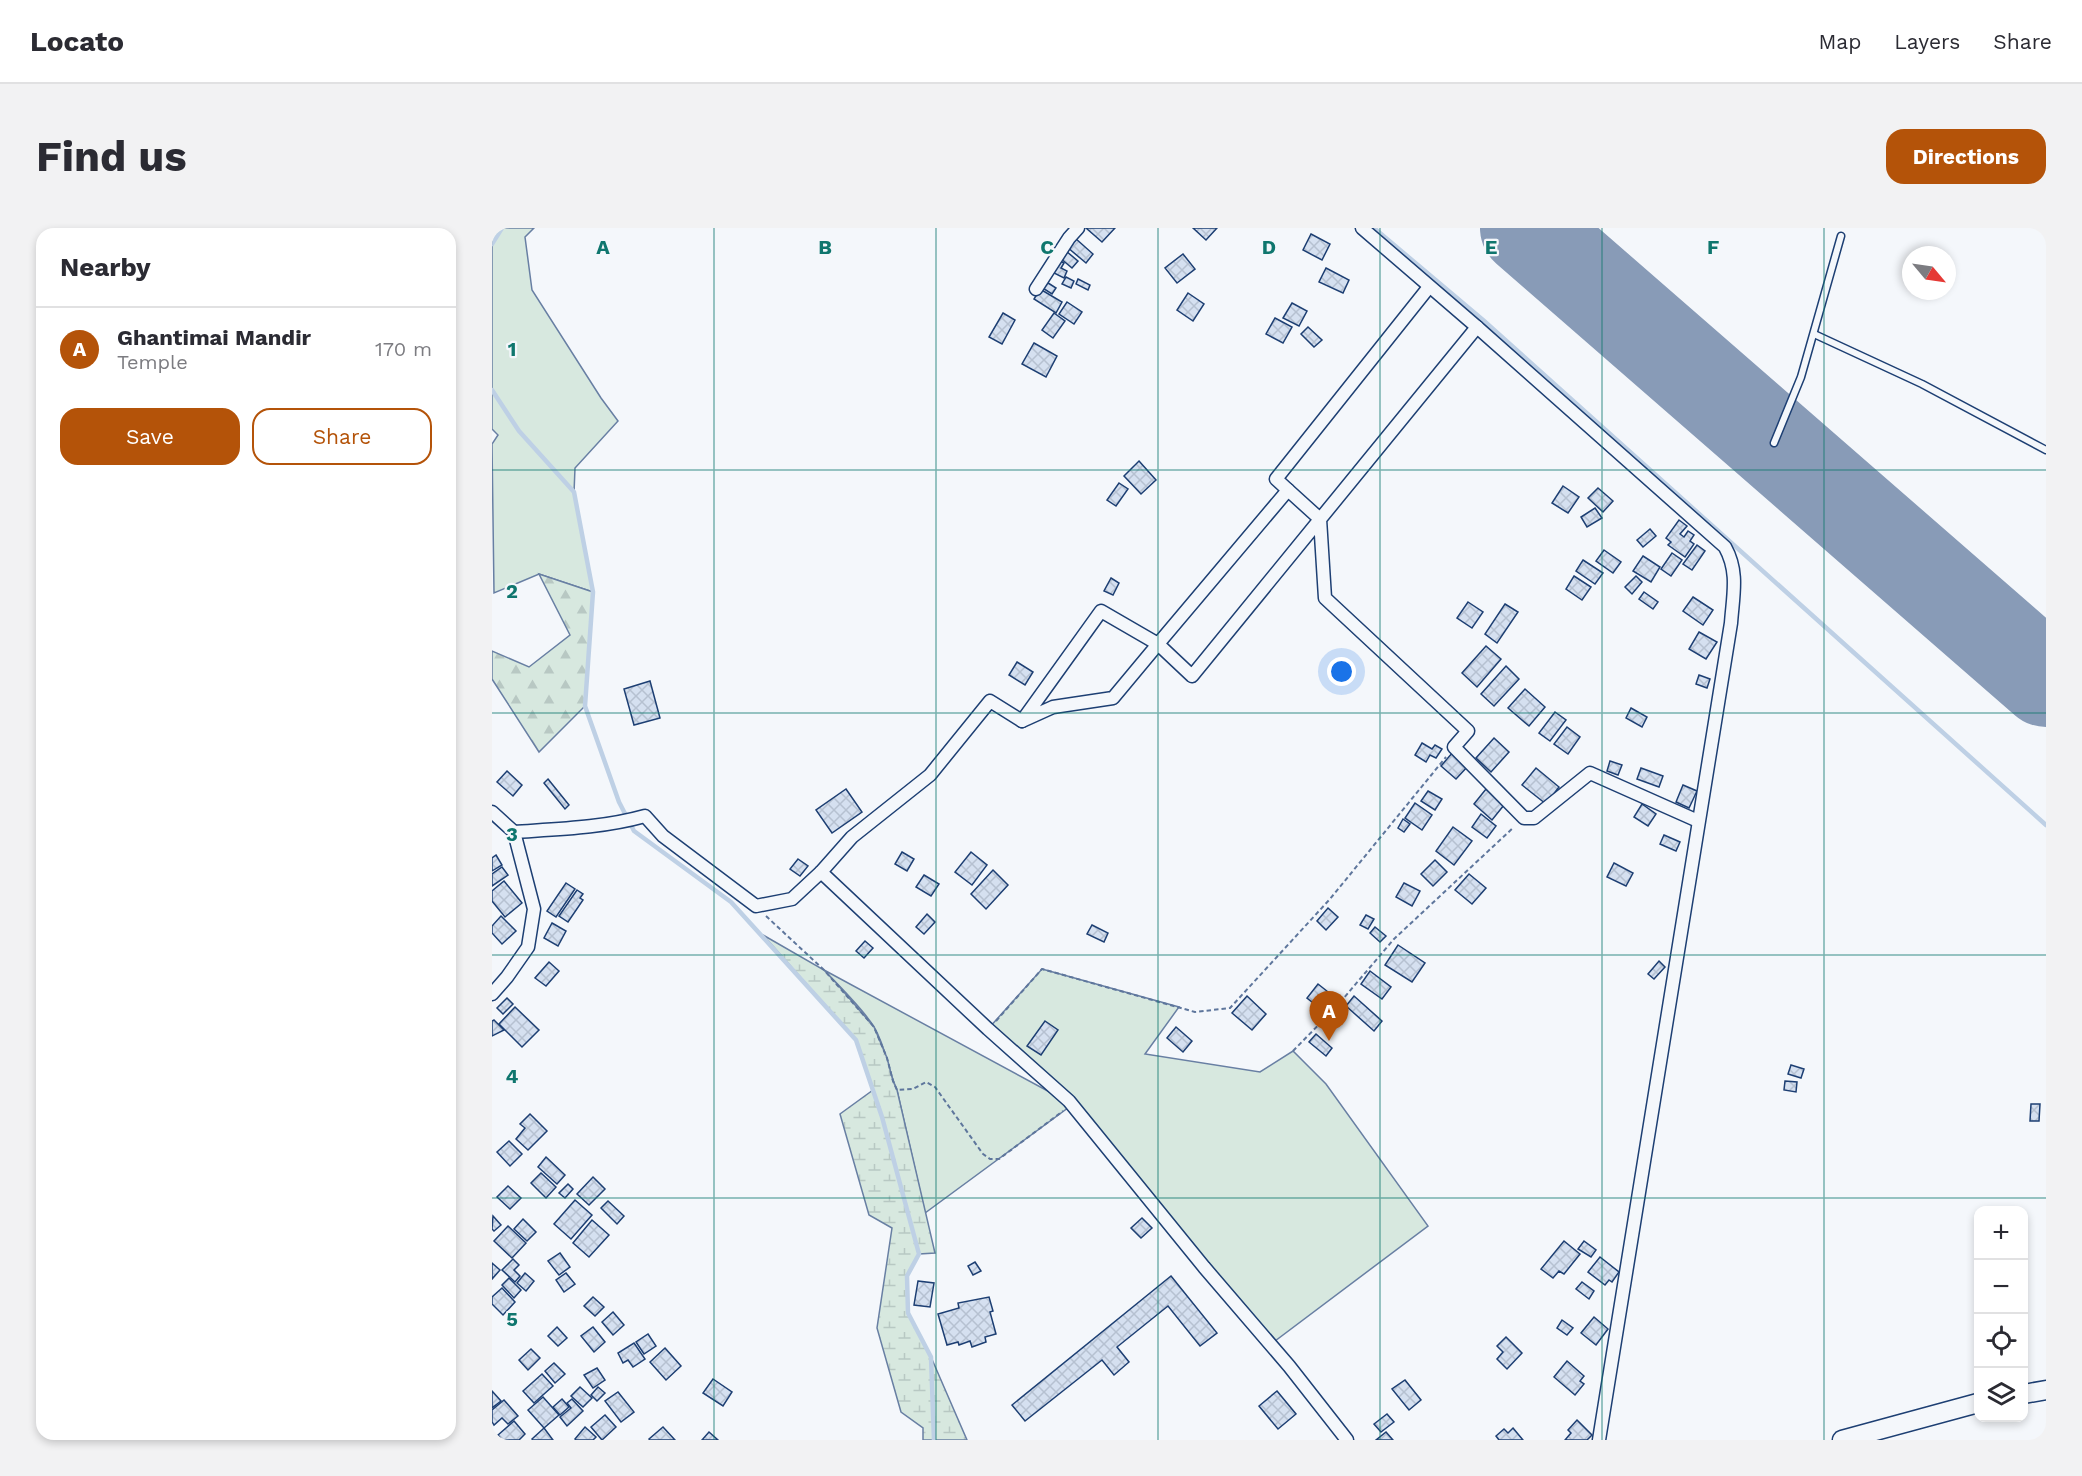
<!DOCTYPE html>
<html lang="en">
<head>
<meta charset="utf-8">
<style>
  :root { --surface:#fff; --page:#f2f2f3; --text:#2b2b33; --muted:#7c7c81; --line:#e1e1e2; --accent:#b45309 }
  body { margin:0; font-family:"Work Sans",sans-serif; background:var(--page); color:var(--text) }
  .controls { position:absolute; right:18px; bottom:18px; display:grid; overflow:hidden; border-radius:12px; box-shadow:0 3px 9px #0003 }
  .controls button { width:54px; height:54px; display:grid; place-items:center; padding:0; border:0; border-bottom:2px solid var(--line); background:var(--surface); color:var(--text); font:30px sans-serif }
  .compass { position:absolute; left:1410px; top:18px; width:54px; height:54px; border-radius:50%; background:var(--surface); box-shadow:0 3px 9px #0003; rotate:119deg }
  .you { position:absolute; left:850px; top:444px; width:21px; height:21px; margin:-15px; border:4px solid #fff; border-radius:50%; background:#1a73e8; box-shadow:0 0 0 9px #1a73e833 }
  .badge { display:grid; place-items:center; width:39px; height:39px; border-radius:50%; background:var(--accent); color:#fff; font-size:20px; font-weight:700 }
  .pin { position:absolute; translate:-50% -50px; filter:drop-shadow(0 2px 3px #0008) }
  .pin::after { content:''; position:absolute; top:32px; width:21px; height:18px; background:inherit; clip-path:polygon(0 0,100% 0,50% 100%) }
  .list { margin:0; padding:0; list-style:none }
  h2 { display:flex; justify-content:space-between; align-items:center; height:78px; margin:0; padding:0 24px; font-size:26px }
  h2 small { font-size:20px; font-weight:400; color:var(--muted) }
  .list li { display:grid; grid-template-columns:39px 1fr auto; gap:18px; align-items:center; box-sizing:border-box; height:84px; padding:0 24px; border-top:2px solid var(--line) }
  .list b { display:block; font-size:22px; white-space:nowrap }
  .list p { margin:0; font-size:20px; white-space:nowrap; color:var(--muted) }
  .list em { font-size:20px; font-style:normal; color:var(--muted) }
  .actions { display:flex; gap:12px; padding:18px 24px }
  .actions a { flex:1; padding:14px 0; border:2px solid var(--accent); border-radius:18px; text-align:center; font-size:21px; color:var(--accent) }
  .actions .main { background:var(--accent); color:#fff }
  .icon { flex:none; width:33px; height:33px; fill:none; stroke:currentColor; stroke-width:2; stroke-linecap:round; stroke-linejoin:round }
  .map { position:relative; flex:none; width:1554px; height:1212px; overflow:hidden; border-radius:18px }
  header { display:flex; align-items:center; gap:36px; box-sizing:border-box; height:84px; padding:0 30px; background:var(--surface); border-bottom:2px solid var(--line) }
  header strong { font-size:28px }
  nav { display:flex; gap:33px; margin-inline-start:auto; font-size:21px }
  .intro { display:flex; align-items:center; justify-content:space-between; box-sizing:border-box; height:144px; padding:0 36px }
  h1 { margin:0; font-size:42px }
  .button { padding:15px 27px; border-radius:18px; background:var(--accent); color:#fff; font-size:21px; font-weight:700 }
  main { display:flex; gap:36px; padding:0 36px }
  aside { flex:1; background:var(--surface); border-radius:18px; box-shadow:0 3px 9px #0003 }
  .map>svg:first-child { display:block }
  .green { fill:#d7e8df; stroke:#687fa3; stroke-width:1.5 }
  .forest { fill:url(#forest-firs); stroke:#687fa3; stroke-width:1.5 }
  .wetland { fill:url(#wetland-marsh); stroke:#687fa3; stroke-width:1.5 }
  .lines { fill:none; stroke-linecap:round; stroke-linejoin:round }
  .stream { stroke:#bed0e5; stroke-width:4.5 }
  .runway { stroke:#889bb7; stroke-width:94 }
  .building { fill:url(#building-cross-hatch); stroke:#1d3f73; stroke-width:1.5 }
  .lane-casing { stroke:#1d3f73; stroke-width:9 }
  .street-casing { stroke:#1d3f73; stroke-width:15 }
  .secondary-casing { stroke:#1d3f73; stroke-width:21 }
  .path { stroke:#5e769c; stroke-width:2; stroke-dasharray:4.5 3; stroke-linecap:butt }
  .lane { stroke:#f4f7fb; stroke-width:6 }
  .street { stroke:#f4f7fb; stroke-width:12 }
  .secondary { stroke:#f4f7fb; stroke-width:18 }
  .grid { fill:none; stroke:#0f766e; stroke-width:1.5; stroke-opacity:0.55 }
  .grid-label { font-size:20px; text-anchor:middle; font-weight:bold; fill:#0f766e; stroke:#f4f7fb; stroke-width:4.5; stroke-linejoin:round; paint-order:stroke }
</style>
</head>
<body>
<header>
<strong>Locato</strong>
<nav><a>Map</a><a>Layers</a><a>Share</a></nav>
</header>
<div class="intro"><h1>Find us</h1><a class="button">Directions</a></div>
<main>
<aside>
<h2>Nearby<small></small></h2>
<ul class="list">
<li><span class="badge">A</span><div><b>Ghantimai Mandir</b><p>Temple</p></div><em>170 m</em></li>
</ul>
<div class="actions"><a class="main">Save</a><a>Share</a></div>
</aside>
<div class="map">
<svg width="1554" height="1212" viewBox="0 0 1554 1212">
  <defs>
    <pattern id="forest-firs" width="22" height="20" patternUnits="userSpaceOnUse" patternTransform="scale(1.5)"><rect width="22" height="20" fill="#d7e8df"/><path d="M5 1l3.5 6h-7zM16 11l3.5 6h-7z" fill="#b8c8c3"/></pattern>
    <pattern id="wetland-marsh" width="20" height="14" patternUnits="userSpaceOnUse" patternTransform="scale(1.5)"><rect width="20" height="14" fill="#d7e8df"/><path d="M1 5h8M5 5V1M11 12h8M15 12V8" fill="none" stroke="#b8c8c3"/></pattern>
    <pattern id="building-cross-hatch" width="8" height="8" patternUnits="userSpaceOnUse" patternTransform="scale(1.5)"><rect width="8" height="8" fill="#d5e0f0"/><path d="M0 0l8 8M0 8l8-8" fill="none" stroke="#b6c1d1"/></pattern>
  </defs>
  <rect width="100%" height="100%" fill="#f4f7fb"/>
  <!-- green -->
  <g class="green">
    <path d="M0 0H42L33 9 40 62 109 170 126 193 83 240 82 265 101 364 47 346 2 365 0 216 6 207 0 201Z"/>
    <path d="M550 741 687 779 653 826 768 844 801 823 834 856 936 998 779 1116 580 877 433 985 405 862C396 842 394 819 382 799 372 782 346 757 332 742L578 875 496 801Z"/>
  </g>
  <!-- forest -->
  <path class="forest" d="M47 346 101 364 93 478 47 524 0 451V423L37 439 78 407Z"/>
  <!-- wetland -->
  <path class="wetland" d="M271 707 332 742 345 756 382 799 395 830 401 853 405 862 443 1025 427 1026 415 1048 416 1085 439 1129 475 1212H431V1200L409 1184 385 1100 400 1000 377 987 348 886 381 862 364 812Z"/>
  <g class="lines">
    <!-- stream -->
    <g class="stream">
      <path d="M882 0 991 92 1554 597"/>
      <path d="M0 16 10 0"/>
      <path d="M0 162 27 203 82 264 101 364 93 478 127 574 142 603 239 674 364 812 390 889 427 1026 415 1048 416 1085 439 1129 442 1212"/>
    </g>
    <!-- runway -->
    <path class="runway" d="M1035 0 1554 452"/>
  </g>
  <!-- building -->
  <g class="building">
    <path d="M594 0H623L610 14Z"/>
    <path d="M701 0H725L714 12Z"/>
    <path d="M819 6 838 16 830 32 811 22Z"/>
    <path d="M583 10 601 26 594 35 575 19Z"/>
    <path d="M574 23 586 33 580 40 568 30Z"/>
    <path d="M691 26 703 41 685 55 673 40Z"/>
    <path d="M566 32 572 35 569 40 575 43 572 50 560 44Z"/>
    <path d="M834 40 857 52 851 65 827 54Z"/>
    <path d="M574 49 582 53 579 60 570 56Z"/>
    <path d="M586 51 598 57 596 62 584 56Z"/>
    <path d="M553 53 564 60 560 66 549 59Z"/>
    <path d="M548 61 570 74 564 85 542 71Z"/>
    <path d="M696 65 712 76 701 93 685 82Z"/>
    <path d="M575 74 590 84 582 96 567 86Z"/>
    <path d="M800 75 815 83 807 98 791 90Z"/>
    <path d="M511 85 523 92 510 116 497 109Z"/>
    <path d="M562 85 573 93 561 110 550 102Z"/>
    <path d="M783 90 800 99 791 115 774 106Z"/>
    <path d="M816 99 830 112 822 119 809 106Z"/>
    <path d="M542 115 565 128 554 149 530 136Z"/>
    <path d="M647 233 664 252 649 266 632 248Z"/>
    <path d="M627 255 636 261 624 278 615 272Z"/>
    <path d="M1071 258 1087 269 1076 285 1060 275Z"/>
    <path d="M1106 260 1121 273 1111 284 1096 270Z"/>
    <path d="M1103 280 1110 290 1095 299 1089 289Z"/>
    <path d="M1187 292 1195 298 1188 306 1192 309 1196 303 1202 307 1198 313 1202 316 1193 329 1176 317 1179 314 1174 310Z"/>
    <path d="M1158 301 1164 308 1151 319 1145 312Z"/>
    <path d="M1205 317 1213 323 1200 342 1191 336Z"/>
    <path d="M1112 322 1129 334 1121 345 1104 333Z"/>
    <path d="M1180 325 1190 332 1179 348 1169 341Z"/>
    <path d="M1151 328 1168 339 1159 354 1141 343Z"/>
    <path d="M1091 332 1111 345 1103 356 1084 343Z"/>
    <path d="M1082 348 1099 359 1090 372 1074 361Z"/>
    <path d="M1144 348 1150 354 1140 366 1133 359Z"/>
    <path d="M619 350 627 355 621 367 612 363Z"/>
    <path d="M1152 364 1166 374 1161 381 1147 371Z"/>
    <path d="M1201 369 1221 382 1211 397 1191 383Z"/>
    <path d="M976 374 991 384 980 400 965 390Z"/>
    <path d="M1013 376 1026 384 1005 415 993 406Z"/>
    <path d="M1207 404 1225 414 1214 431 1197 421Z"/>
    <path d="M994 418 1009 431 985 459 970 445Z"/>
    <path d="M525 434 541 444 533 457 517 447Z"/>
    <path d="M1014 438 1027 451 1002 478 989 466Z"/>
    <path d="M1207 447 1218 451 1215 460 1204 456Z"/>
    <path d="M158 453 168 490 142 497 132 461Z"/>
    <path d="M1033 461 1053 479 1037 498 1016 480Z"/>
    <path d="M1139 480 1155 489 1150 499 1134 490Z"/>
    <path d="M1063 484 1074 492 1058 513 1047 505Z"/>
    <path d="M1075 499 1088 509 1076 526 1062 516Z"/>
    <path d="M1002 510 1017 524 999 544 984 530Z"/>
    <path d="M930 515 940 521 943 517 950 521 944 530 938 527 934 534 923 527Z"/>
    <path d="M961 524 976 538 964 551 949 538Z"/>
    <path d="M1118 533 1130 537 1126 547 1115 543Z"/>
    <path d="M1044 540 1067 559 1054 576 1030 557Z"/>
    <path d="M1149 540 1171 548 1167 559 1145 551Z"/>
    <path d="M15 543 30 557 21 568 5 554Z"/>
    <path d="M56 551 77 577 73 581 52 555Z"/>
    <path d="M1191 557 1205 563 1197 580 1184 574Z"/>
    <path d="M354 561 370 584 340 605 324 582Z"/>
    <path d="M994 561 1012 577 1000 592 982 576Z"/>
    <path d="M936 563 950 571 943 582 929 573Z"/>
    <path d="M923 575 940 587 930 602 913 590Z"/>
    <path d="M1150 576 1164 586 1156 598 1142 589Z"/>
    <path d="M989 586 1004 598 995 610 980 599Z"/>
    <path d="M911 591 918 596 912 604 906 600Z"/>
    <path d="M961 599 980 613 962 637 944 623Z"/>
    <path d="M1172 607 1188 614 1184 623 1168 616Z"/>
    <path d="M410 624 422 631 415 643 403 636Z"/>
    <path d="M479 624 495 637 480 657 463 644Z"/>
    <path d="M4 627 10 637 0 643V630Z"/>
    <path d="M306 631 316 638 308 648 298 641Z"/>
    <path d="M943 632 955 644 941 658 929 646Z"/>
    <path d="M1122 635 1141 645 1134 658 1115 649Z"/>
    <path d="M10 639 16 647 0 658V646Z"/>
    <path d="M501 642 516 657 494 681 479 666Z"/>
    <path d="M977 646 994 660 980 676 963 662Z"/>
    <path d="M432 647 447 656 439 668 424 659Z"/>
    <path d="M12 653 30 675 13 689 0 673V663Z"/>
    <path d="M74 655 83 661 64 689 55 683Z"/>
    <path d="M912 655 928 663 920 678 904 669Z"/>
    <path d="M85 662 91 666 88 670 91 672 76 694 67 688Z"/>
    <path d="M836 680 846 689 834 702 825 693Z"/>
    <path d="M435 686 443 694 432 706 424 699Z"/>
    <path d="M874 687 882 691 876 701 868 697Z"/>
    <path d="M9 688 24 703 10 716 0 705V698Z"/>
    <path d="M60 695 74 703 66 718 52 710Z"/>
    <path d="M600 697 616 705 612 714 595 706Z"/>
    <path d="M883 699 894 708 888 714 878 705Z"/>
    <path d="M373 713 381 720 372 730 364 723Z"/>
    <path d="M906 717 933 735 920 754 893 737Z"/>
    <path d="M1167 733 1173 739 1162 751 1156 746Z"/>
    <path d="M57 734 67 743 54 758 43 750Z"/>
    <path d="M878 743 899 759 890 771 869 756Z"/>
    <path d="M826 756 845 771 834 785 815 770Z"/>
    <path d="M755 768 774 786 760 802 740 785Z"/>
    <path d="M862 768 890 793 882 803 854 778Z"/>
    <path d="M15 770 21 776 11 786 5 780Z"/>
    <path d="M23 779 47 802 30 819 7 796Z"/>
    <path d="M2 792 12 802 0 808V793Z"/>
    <path d="M553 793 566 802 549 827 535 818Z"/>
    <path d="M684 799 700 813 691 824 675 810Z"/>
    <path d="M824 806 840 820 834 828 817 814Z"/>
    <path d="M1299 837 1312 841 1309 850 1296 846Z"/>
    <path d="M1293 853 1305 854 1304 864 1292 862Z"/>
    <path d="M1539 876H1548L1547 893H1538Z"/>
    <path d="M38 886 55 903 36 922 24 911 33 900 28 896Z"/>
    <path d="M17 913 30 926 18 938 5 924Z"/>
    <path d="M54 929 73 947 65 956 46 939Z"/>
    <path d="M49 945 64 959 54 970 39 955Z"/>
    <path d="M101 949 113 961 97 977 85 966Z"/>
    <path d="M76 956 81 961 73 970 67 965Z"/>
    <path d="M16 958 29 970 18 981 5 969Z"/>
    <path d="M83 972 100 987 79 1011 62 996Z"/>
    <path d="M116 973 132 988 125 996 109 980Z"/>
    <path d="M1 988 9 997 2 1003 0 1001Z"/>
    <path d="M650 990 660 1000 649 1010 639 1000Z"/>
    <path d="M31 991 44 1004 35 1013 22 1001Z"/>
    <path d="M100 992 117 1007 97 1029 81 1015Z"/>
    <path d="M16 998 34 1015 20 1030 2 1013Z"/>
    <path d="M1072 1013 1088 1026 1072 1046 1067 1043 1061 1050 1049 1041Z"/>
    <path d="M1092 1013 1104 1022 1099 1029 1086 1021Z"/>
    <path d="M68 1025 78 1039 67 1047 56 1033Z"/>
    <path d="M1108 1029 1127 1044 1120 1054 1117 1052 1113 1057 1096 1044Z"/>
    <path d="M21 1031 27 1037 22 1042 28 1048 23 1054 10 1042Z"/>
    <path d="M483 1034 489 1043 481 1047 476 1038Z"/>
    <path d="M0 1035 8 1042 0 1051Z"/>
    <path d="M33 1045 42 1053 34 1063 25 1055Z"/>
    <path d="M74 1045 83 1056 72 1064 64 1052Z"/>
    <path d="M679 1048 725 1105 708 1118 676 1078 625 1119 637 1134 622 1147 610 1132 533 1193 520 1177Z"/>
    <path d="M17 1050 29 1062 22 1070 10 1057Z"/>
    <path d="M426 1053 442 1055 438 1079 422 1077Z"/>
    <path d="M1090 1054 1102 1063 1097 1071 1084 1061Z"/>
    <path d="M10 1060 23 1074 11 1087 0 1076V1069Z"/>
    <path d="M101 1069 112 1079 103 1088 92 1078Z"/>
    <path d="M497 1069 501 1083 498 1084 504 1106 493 1109 494 1114 480 1119 478 1113 467 1117 466 1114 455 1117 446 1086 467 1080 466 1075Z"/>
    <path d="M121 1084 132 1097 121 1107 110 1094Z"/>
    <path d="M1102 1089 1116 1101 1104 1117 1089 1105Z"/>
    <path d="M1070 1092 1081 1100 1075 1107 1065 1100Z"/>
    <path d="M65 1099 75 1110 66 1118 56 1108Z"/>
    <path d="M101 1099 113 1114 102 1124 89 1108Z"/>
    <path d="M156 1106 164 1118 152 1126 144 1114Z"/>
    <path d="M1014 1109 1030 1125 1015 1141 1005 1131 1011 1124 1005 1118Z"/>
    <path d="M142 1115 153 1131 141 1139 136 1132 131 1135 126 1125Z"/>
    <path d="M173 1120 189 1138 174 1152 158 1134Z"/>
    <path d="M39 1121 48 1130 36 1142 27 1132Z"/>
    <path d="M1075 1133 1092 1148 1088 1153 1092 1156 1083 1167 1062 1149Z"/>
    <path d="M62 1135 73 1146 63 1155 53 1143Z"/>
    <path d="M105 1140 113 1152 101 1160 92 1147Z"/>
    <path d="M50 1146 61 1158 42 1175 31 1163Z"/>
    <path d="M221 1151 240 1164 231 1178 211 1165Z"/>
    <path d="M913 1152 929 1172 917 1182 900 1161Z"/>
    <path d="M88 1159 100 1170 91 1179 79 1168Z"/>
    <path d="M106 1159 113 1165 105 1173 99 1167Z"/>
    <path d="M0 1163 9 1173 0 1180Z"/>
    <path d="M785 1163 804 1186 786 1201 767 1178Z"/>
    <path d="M126 1164 142 1184 129 1194 113 1173Z"/>
    <path d="M51 1169 67 1187 52 1200 36 1182Z"/>
    <path d="M70 1171 77 1179 68 1187 61 1179Z"/>
    <path d="M80 1171 91 1183 75 1198 68 1189 79 1180 75 1175Z"/>
    <path d="M12 1172 26 1188 16 1196 10 1190 2 1197 0 1194V1182Z"/>
    <path d="M895 1186 902 1194 889 1204 882 1196Z"/>
    <path d="M113 1187 124 1199 110 1212 99 1199Z"/>
    <path d="M1085 1192 1100 1207 1095 1212H1073L1079 1205 1076 1202Z"/>
    <path d="M22 1193 33 1206 27 1212H10L6 1207Z"/>
    <path d="M93 1199 104 1209 101 1212H84L83 1211Z"/>
    <path d="M171 1199 183 1212H158L157 1211Z"/>
    <path d="M52 1200 61 1212H41L40 1211Z"/>
    <path d="M1021 1200 1031 1212H1007L1004 1208 1012 1201 1016 1205Z"/>
    <path d="M217 1204 226 1212H210Z"/>
    <path d="M894 1204 901 1212H884Z"/>
  </g>
  <g class="lines">
    <defs>
      <g id="lane">
        <path d="M1322 106 1430 156 1554 222"/>
        <path d="M1282 215 1309 149 1349 8"/>
      </g>
      <g id="street">
        <path d="M870 0 985 99 1233 319C1247 344 1241 367 1239 395L1107 1212"/>
        <path d="M544 61 577 10 586 0"/>
        <path d="M985 99 700 448 666 416 621 470 561 479 530 493 609 383 666 416 796 262 828 291 833 370 976 503 962 519 1032 590H1042L1098 545 1206 593"/>
        <path d="M796 262 784 251 937 59"/>
        <path d="M530 493 498 473 438 547 360 609 329 644 496 801 577 873 712 1039 797 1138 855 1212"/>
        <path d="M0 584 22 604 42 681 36 719 15 749 0 766"/>
        <path d="M22 604C66 601 110 600 153 588L171 608 264 678 300 671 329 644"/>
      </g>
      <g id="secondary">
        <path d="M1532 1166 1554 1162"/>
        <path d="M1350 1212 1486 1175"/>
      </g>
    </defs>
    <!-- lane casing -->
    <use href="#lane" class="lane-casing"/>
    <!-- street casing -->
    <use href="#street" class="street-casing"/>
    <!-- secondary casing -->
    <use href="#secondary" class="secondary-casing"/>
    <!-- path -->
    <g class="path">
      <path d="M274 688 332 742 382 799 395 830 401 853 405 862 421 861 434 854 443 859 491 926 498 931H507L571 883"/>
      <path d="M504 793 550 741 703 784 738 780 838 671 954 529"/>
      <path d="M801 823 845 778 902 711 1022 599"/>
    </g>
    <!-- lane -->
    <use href="#lane" class="lane"/>
    <!-- street -->
    <use href="#street" class="street"/>
    <!-- secondary -->
    <use href="#secondary" class="secondary"/>
  </g>
  <!-- grid -->
  <path class="grid" d="M222 0V1212M444 0V1212M666 0V1212M888 0V1212M1110 0V1212M1332 0V1212M0 242H1554M0 485H1554M0 727H1554M0 970H1554"/>
  <g class="grid-label">
    <text x="111" y="26">A</text>
    <text x="333" y="26">B</text>
    <text x="555" y="26">C</text>
    <text x="777" y="26">D</text>
    <text x="999" y="26">E</text>
    <text x="1221" y="26">F</text>
    <text x="20" y="128">1</text>
    <text x="20" y="370">2</text>
    <text x="20" y="613">3</text>
    <text x="20" y="855">4</text>
    <text x="20" y="1098">5</text>
  </g>
</svg>
<div class="controls">
<button>+</button>
<button>−</button>
<button><svg class="icon" aria-label="locate" viewBox="0 0 24 24"><circle cx="12" cy="12" r="6"/><path d="M12 2v4M12 18v4M2 12h4M18 12h4"/></svg></button>
<button><svg class="icon" aria-label="layers" viewBox="0 0 24 24"><path d="M12 4l9 5-9 5-9-5zM3 14l9 5 9-5"/></svg></button>
</div>
<svg class="compass" viewBox="-18 -18 36 36"><path d="M0-13l5 13h-10z" fill="#e53935"/><path d="M0 13l5-13h-10z" fill="#7c7c81"/></svg>
<div class="you"></div>
<div class="pin badge" style="left:837px;top:813px">A</div>
</div>
</main>
</body>
</html>
